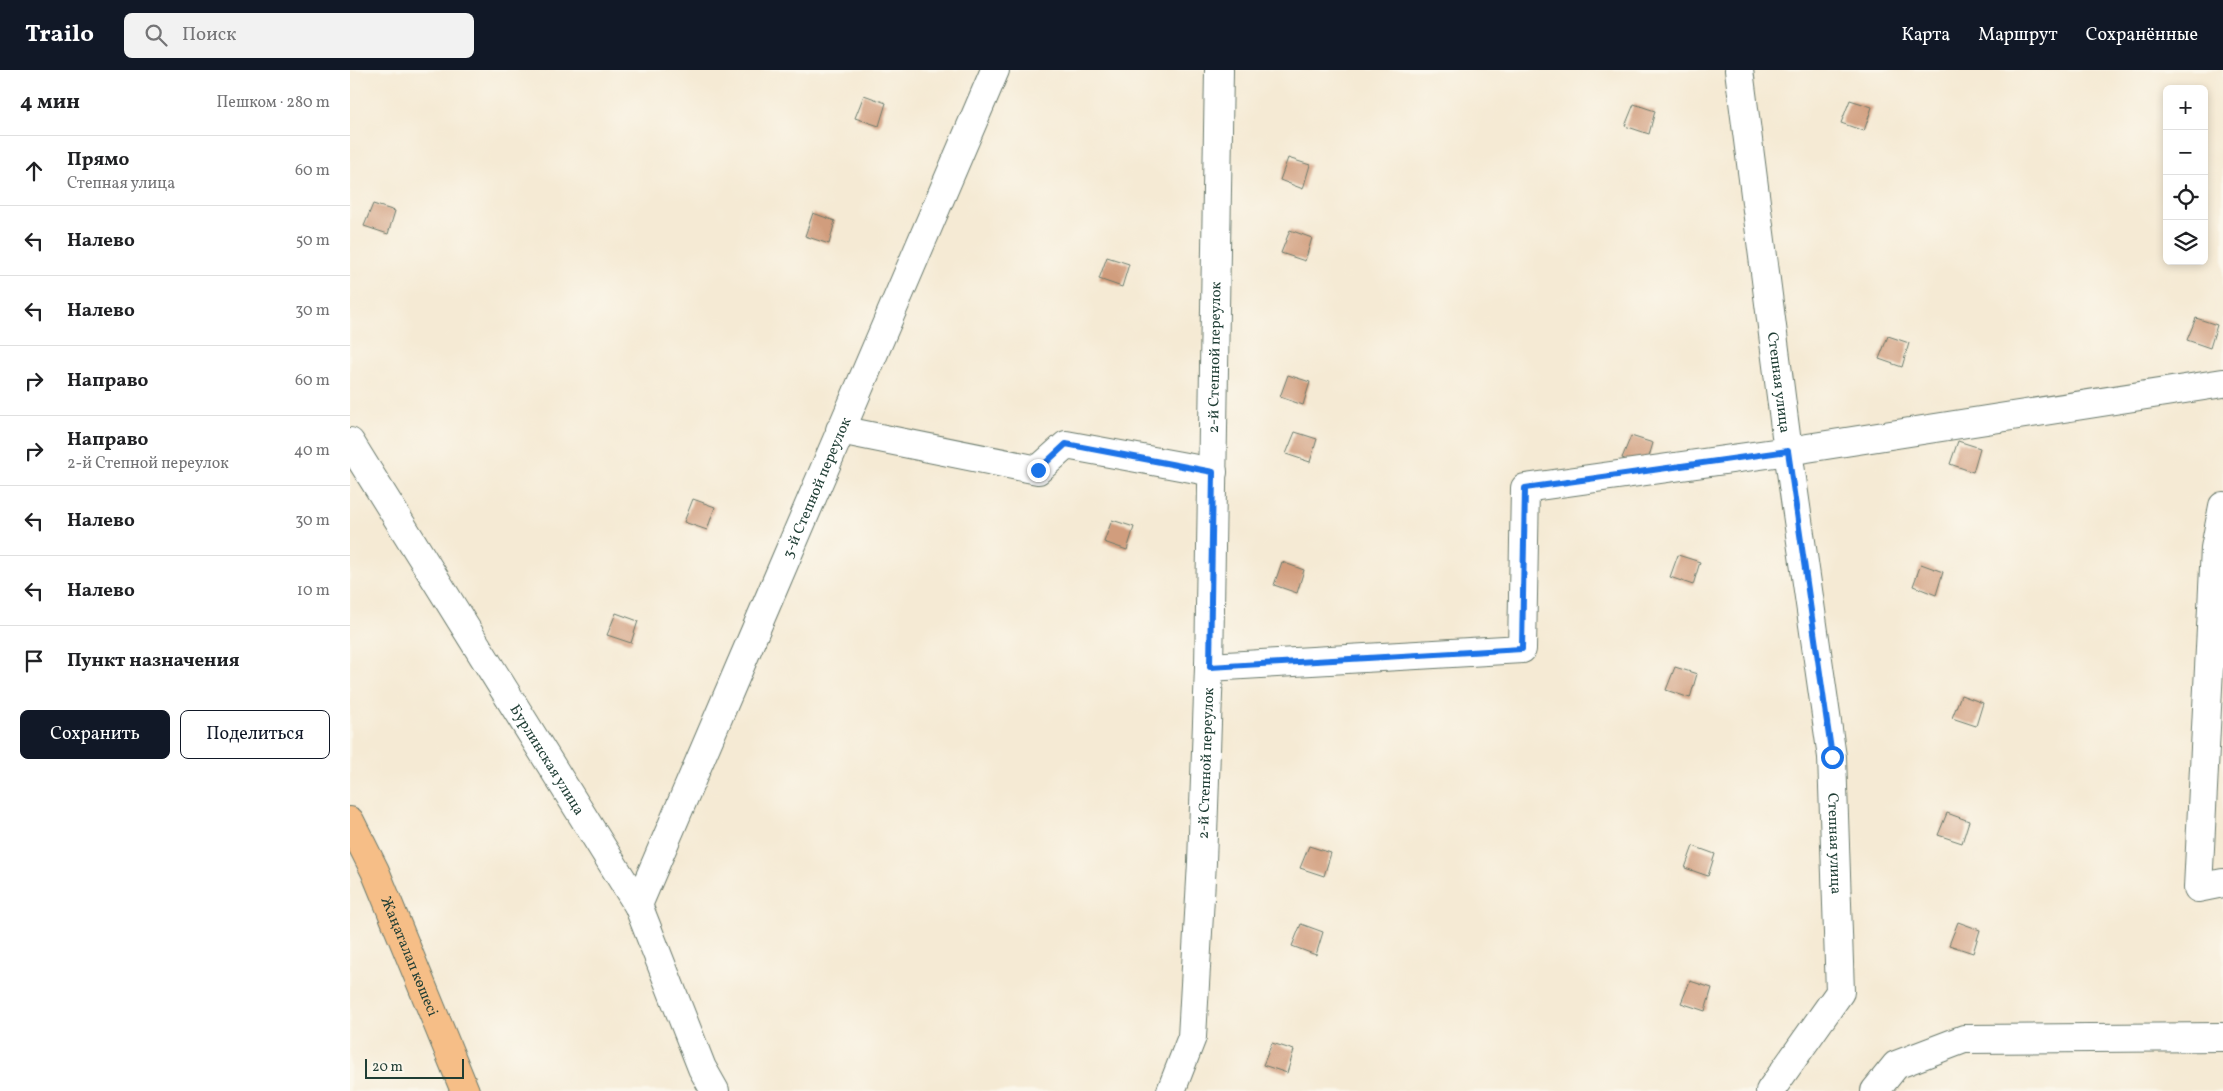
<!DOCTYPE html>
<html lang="ru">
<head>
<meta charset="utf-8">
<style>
  :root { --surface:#fff; --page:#f2f2f2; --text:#202124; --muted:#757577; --line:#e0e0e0; --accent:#111827 }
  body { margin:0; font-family:Vollkorn,serif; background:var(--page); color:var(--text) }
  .controls { position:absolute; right:15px; top:15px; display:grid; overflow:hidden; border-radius:8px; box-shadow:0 2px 8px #0003 }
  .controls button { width:45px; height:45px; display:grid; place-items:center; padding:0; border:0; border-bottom:1px solid var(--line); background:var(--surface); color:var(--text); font:25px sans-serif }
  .scale { position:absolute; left:15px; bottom:12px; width:99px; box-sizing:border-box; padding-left:5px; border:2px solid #1f3d34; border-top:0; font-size:14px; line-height:18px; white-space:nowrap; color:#1f3d34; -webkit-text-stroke:4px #fbf7ec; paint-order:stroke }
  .stop { position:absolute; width:15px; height:15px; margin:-11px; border:4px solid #1a73e8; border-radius:50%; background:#fff }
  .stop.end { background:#1a73e8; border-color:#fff; box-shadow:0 1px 5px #0008 }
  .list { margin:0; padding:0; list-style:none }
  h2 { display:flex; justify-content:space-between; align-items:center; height:65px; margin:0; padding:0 20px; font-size:21px }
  h2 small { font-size:16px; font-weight:400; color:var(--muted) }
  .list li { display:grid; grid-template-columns:32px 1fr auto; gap:15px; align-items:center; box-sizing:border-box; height:70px; padding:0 20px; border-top:1px solid var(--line) }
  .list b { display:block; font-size:19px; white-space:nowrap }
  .list p { margin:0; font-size:16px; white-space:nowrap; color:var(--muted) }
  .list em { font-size:16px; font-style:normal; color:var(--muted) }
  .actions { display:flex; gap:10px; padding:15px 20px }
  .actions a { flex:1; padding:11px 0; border:1px solid var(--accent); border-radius:8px; text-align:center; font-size:18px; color:var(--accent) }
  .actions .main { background:var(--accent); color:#fff }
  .icon { flex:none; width:28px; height:28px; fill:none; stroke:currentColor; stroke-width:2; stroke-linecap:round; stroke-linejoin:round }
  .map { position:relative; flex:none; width:1873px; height:1021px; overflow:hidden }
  header { display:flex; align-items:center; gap:30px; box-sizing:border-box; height:70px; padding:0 25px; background:var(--accent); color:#fff }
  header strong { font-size:24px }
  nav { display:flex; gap:28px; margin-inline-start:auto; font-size:18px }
  .search { width:350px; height:45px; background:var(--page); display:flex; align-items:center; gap:12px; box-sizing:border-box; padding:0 18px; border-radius:8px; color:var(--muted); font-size:19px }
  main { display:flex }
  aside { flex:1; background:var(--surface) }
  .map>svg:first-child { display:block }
  .building { fill:#d19d7d }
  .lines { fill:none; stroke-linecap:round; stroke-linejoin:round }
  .minor-casing { stroke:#6a7a6c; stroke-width:30 }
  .major-casing { stroke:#6a7a6c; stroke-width:30 }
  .minor { stroke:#fff; stroke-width:28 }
  .major { stroke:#f6be87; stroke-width:28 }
  .route { stroke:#1a73e8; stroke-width:6 }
  .labels { text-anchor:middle; stroke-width:4; stroke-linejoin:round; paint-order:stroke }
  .street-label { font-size:15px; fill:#1f3d34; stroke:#fbf7ec }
</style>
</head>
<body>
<header>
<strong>Trailo</strong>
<div class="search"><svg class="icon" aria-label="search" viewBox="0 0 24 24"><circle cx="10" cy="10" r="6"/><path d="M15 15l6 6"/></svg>Поиск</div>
<nav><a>Карта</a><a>Маршрут</a><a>Сохранённые</a></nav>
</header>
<main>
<aside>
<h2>4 мин<small>Пешком · 280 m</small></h2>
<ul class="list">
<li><svg class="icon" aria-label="ahead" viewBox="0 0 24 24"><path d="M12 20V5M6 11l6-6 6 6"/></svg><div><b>Прямо</b><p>Степная улица</p></div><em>60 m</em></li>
<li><svg class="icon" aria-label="left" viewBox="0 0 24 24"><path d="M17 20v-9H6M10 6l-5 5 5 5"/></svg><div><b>Налево</b></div><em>50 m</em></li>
<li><svg class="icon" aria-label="left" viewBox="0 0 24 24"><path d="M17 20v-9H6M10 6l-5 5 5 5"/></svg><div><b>Налево</b></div><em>30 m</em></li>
<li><svg class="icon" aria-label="right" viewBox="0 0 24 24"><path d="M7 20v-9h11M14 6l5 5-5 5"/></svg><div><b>Направо</b></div><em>60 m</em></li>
<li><svg class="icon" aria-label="right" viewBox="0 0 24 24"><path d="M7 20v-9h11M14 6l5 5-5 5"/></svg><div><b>Направо</b><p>2-й Степной переулок</p></div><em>40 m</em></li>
<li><svg class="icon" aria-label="left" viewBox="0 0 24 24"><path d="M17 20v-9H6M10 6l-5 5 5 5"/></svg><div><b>Налево</b></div><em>30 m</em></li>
<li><svg class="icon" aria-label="left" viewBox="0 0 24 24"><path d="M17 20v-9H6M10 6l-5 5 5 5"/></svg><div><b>Налево</b></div><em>10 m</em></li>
<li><svg class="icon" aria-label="arrive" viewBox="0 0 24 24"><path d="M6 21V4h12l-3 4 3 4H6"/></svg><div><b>Пункт назначения</b></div></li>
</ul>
<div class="actions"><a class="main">Сохранить</a><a>Поделиться</a></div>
</aside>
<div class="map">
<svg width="1873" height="1021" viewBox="0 0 1873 1021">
  <rect width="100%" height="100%" fill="#fbf7ec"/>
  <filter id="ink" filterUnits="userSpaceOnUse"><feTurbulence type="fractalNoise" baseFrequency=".02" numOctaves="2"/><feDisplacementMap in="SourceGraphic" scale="10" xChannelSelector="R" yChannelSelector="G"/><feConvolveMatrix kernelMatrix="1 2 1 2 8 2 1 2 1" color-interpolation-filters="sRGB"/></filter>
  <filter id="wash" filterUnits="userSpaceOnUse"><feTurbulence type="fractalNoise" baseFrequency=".0096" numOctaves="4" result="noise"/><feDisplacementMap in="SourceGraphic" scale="20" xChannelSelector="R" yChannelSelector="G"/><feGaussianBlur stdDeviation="1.12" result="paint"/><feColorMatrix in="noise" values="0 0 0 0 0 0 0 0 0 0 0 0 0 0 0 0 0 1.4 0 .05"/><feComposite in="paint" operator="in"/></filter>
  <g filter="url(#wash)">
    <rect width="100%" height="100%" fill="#f5ead4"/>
    <g id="blocks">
      <!-- building -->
      <g class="building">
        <path d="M514 25 536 33 529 56 505 48Z"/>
        <path d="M1500 30 1522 37 1514 61 1491 53Z"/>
        <path d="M1284 34 1305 41 1299 64 1275 56Z"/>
        <path d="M938 88 960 95 953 119 930 110Z"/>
        <path d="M23 134 45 141 38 164 14 156Z"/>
        <path d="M463 143 485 151 479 174 455 166Z"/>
        <path d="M940 160 962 168 955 191 931 183Z"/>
        <path d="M757 187 779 194 772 217 749 209Z"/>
        <path d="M1846 248 1867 255 1860 278 1837 270Z"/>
        <path d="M1538 266 1559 273 1552 297 1529 289Z"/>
        <path d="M938 305 960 312 953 335 930 327Z"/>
        <path d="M945 362 967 369 960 392 936 384Z"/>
        <path d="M1281 366 1303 373 1296 397 1272 388Z"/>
        <path d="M1608 371 1630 378 1623 402 1600 394Z"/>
        <path d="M343 429 365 437 357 460 334 452Z"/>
        <path d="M762 450 784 457 777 480 754 472Z"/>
        <path d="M1328 485 1350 492 1343 515 1320 507Z"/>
        <path d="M932 492 954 500 947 523 924 515Z"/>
        <path d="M1571 494 1593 502 1586 525 1563 516Z"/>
        <path d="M266 543 288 551 281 573 257 565Z"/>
        <path d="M1325 597 1347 604 1340 628 1316 620Z"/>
        <path d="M1611 625 1633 633 1626 656 1602 648Z"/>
        <path d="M1597 743 1619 751 1612 773 1588 765Z"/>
        <path d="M959 776 981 783 974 806 950 798Z"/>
        <path d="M1343 776 1365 784 1358 806 1335 798Z"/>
        <path d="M1608 852 1630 860 1623 883 1599 875Z"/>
        <path d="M951 854 973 862 966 885 942 876Z"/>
        <path d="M1340 911 1362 918 1355 941 1331 933Z"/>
        <path d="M922 973 944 980 937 1003 913 995Z"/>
      </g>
    </g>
  </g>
  <g filter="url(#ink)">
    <use href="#blocks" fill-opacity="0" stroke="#6a7a6c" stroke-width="1"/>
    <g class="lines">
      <defs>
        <g id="minor">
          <path id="s1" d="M1389 0 1438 381 1482 687 1490 922 1420 1021"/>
          <path d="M490 360 688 400 716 375 863 402"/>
          <path id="s2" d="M0 372 288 835 352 998 365 1021"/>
          <path d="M1873 436 1865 478 1848 818 1873 813"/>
          <path d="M859 597 1172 579 1175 418 1438 381 1873 313"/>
          <path id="s3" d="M288 835 645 0"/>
          <path id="s4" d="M821 1021 842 967 852 792 859 597 869 0"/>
          <path d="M1525 1021 1546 995 1614 969 1873 967"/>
        </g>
        <g id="major">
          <path id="s5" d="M0 751 25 801 115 1021"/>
        </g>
      </defs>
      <!-- minor casing -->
      <use href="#minor" class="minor-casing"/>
      <!-- major casing -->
      <use href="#major" class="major-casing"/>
      <!-- minor -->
      <use href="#minor" class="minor"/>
      <!-- major -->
      <use href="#major" class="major"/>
    </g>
  </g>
  <g class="lines" filter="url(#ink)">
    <!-- route -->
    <path class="route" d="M688 400 716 374 863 402 860 597 1172 579 1175 418 1438 381 1482 687"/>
  </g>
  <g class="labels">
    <!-- street labels -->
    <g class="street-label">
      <text dy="5" stroke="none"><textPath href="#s4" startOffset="738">2-й Степной переулок</textPath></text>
      <text dy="5" stroke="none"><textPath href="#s1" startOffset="315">Степная улица</textPath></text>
      <text dy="5" stroke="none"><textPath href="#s3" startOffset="454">3-й Степной переулок</textPath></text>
      <text dy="5" stroke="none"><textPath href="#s2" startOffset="374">Бурлинская улица</textPath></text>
      <text dy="5" stroke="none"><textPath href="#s4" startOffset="332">2-й Степной переулок</textPath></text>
      <text dy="5" stroke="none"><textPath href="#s1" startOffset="780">Степная улица</textPath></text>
      <text dy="5" stroke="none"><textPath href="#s5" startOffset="148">Жаңаталап көшесі</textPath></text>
    </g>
  </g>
</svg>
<div class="controls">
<button>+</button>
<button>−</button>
<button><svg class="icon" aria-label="locate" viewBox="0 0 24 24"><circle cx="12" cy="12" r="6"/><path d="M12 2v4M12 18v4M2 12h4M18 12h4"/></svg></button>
<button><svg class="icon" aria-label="layers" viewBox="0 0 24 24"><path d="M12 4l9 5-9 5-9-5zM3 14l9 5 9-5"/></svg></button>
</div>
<div class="scale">20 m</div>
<div class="stop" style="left:1482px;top:687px"></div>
<div class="stop end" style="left:688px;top:400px"></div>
</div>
</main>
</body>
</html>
